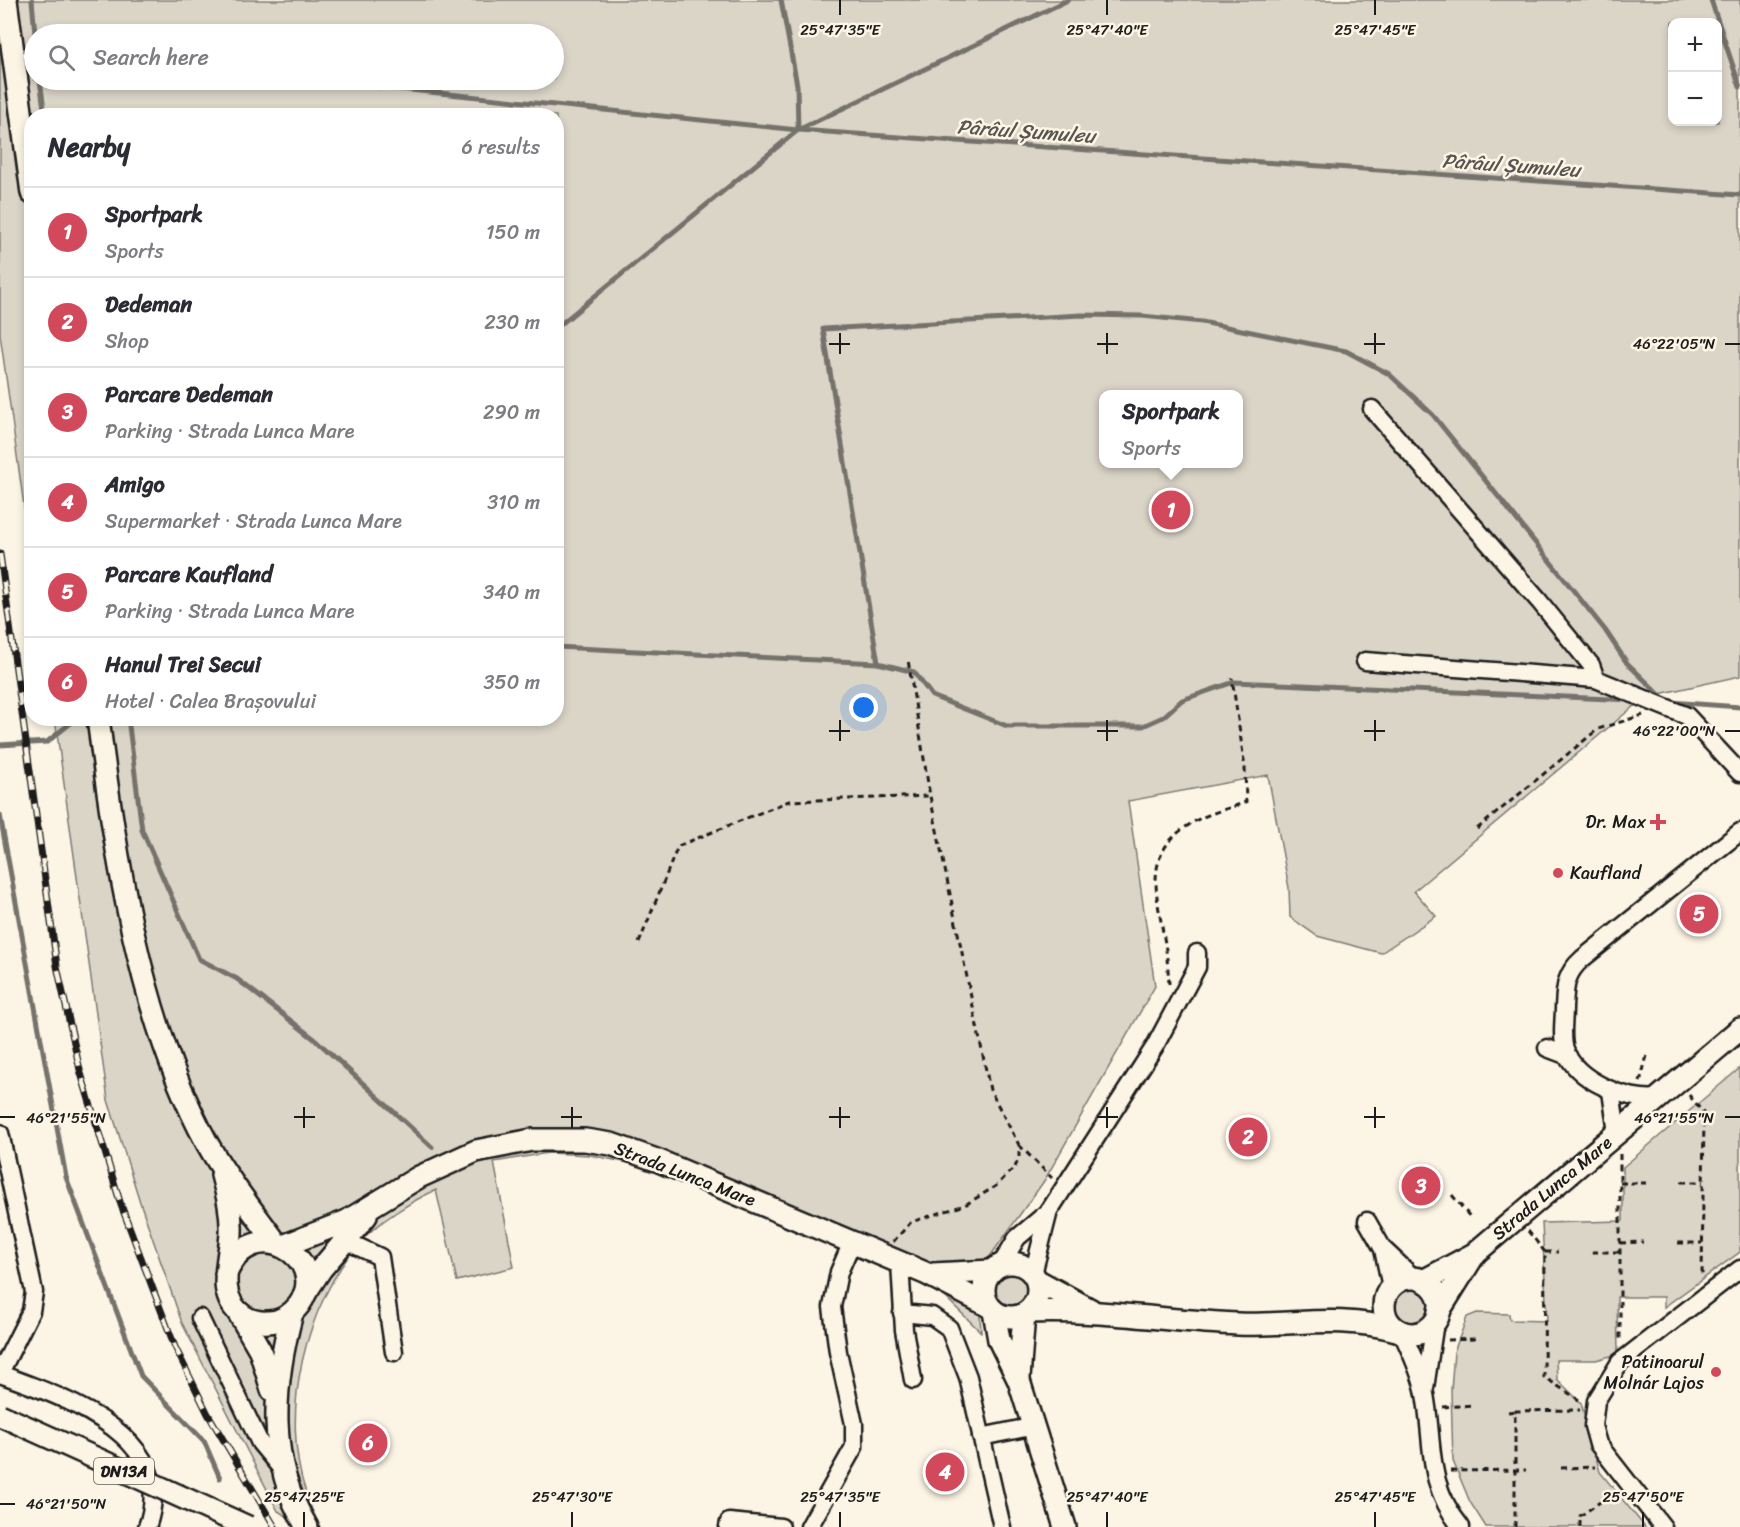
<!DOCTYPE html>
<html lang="en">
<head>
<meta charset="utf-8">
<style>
  :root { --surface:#fff; --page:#f2f2f3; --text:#2b2b33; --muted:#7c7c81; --line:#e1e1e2; --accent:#d1495b }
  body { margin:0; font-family:Sriracha,sans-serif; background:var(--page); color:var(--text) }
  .controls { position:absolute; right:18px; top:18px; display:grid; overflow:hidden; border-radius:12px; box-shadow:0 3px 9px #0003 }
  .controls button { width:54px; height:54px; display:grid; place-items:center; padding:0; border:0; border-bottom:2px solid var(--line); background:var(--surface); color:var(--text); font:30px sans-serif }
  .you { position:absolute; left:864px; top:708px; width:21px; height:21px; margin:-15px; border:4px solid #fff; border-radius:50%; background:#1a73e8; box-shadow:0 0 0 9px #1a73e833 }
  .badge { display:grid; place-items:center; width:39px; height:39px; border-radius:50%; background:var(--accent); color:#fff; font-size:20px; font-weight:700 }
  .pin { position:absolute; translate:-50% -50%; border:3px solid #fff; box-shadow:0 2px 6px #0006 }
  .popup { position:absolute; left:1099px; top:390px; width:144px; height:78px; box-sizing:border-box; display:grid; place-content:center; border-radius:12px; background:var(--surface); filter:drop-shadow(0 2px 4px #0005); font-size:20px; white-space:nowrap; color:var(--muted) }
  .popup b { font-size:22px; color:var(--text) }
  .popup::after { content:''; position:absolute; left:50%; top:100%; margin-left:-12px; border:12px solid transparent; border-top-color:var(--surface) }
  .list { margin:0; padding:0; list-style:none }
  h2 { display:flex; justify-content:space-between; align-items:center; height:78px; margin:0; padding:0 24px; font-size:26px }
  h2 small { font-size:20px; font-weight:400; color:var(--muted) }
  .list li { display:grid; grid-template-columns:39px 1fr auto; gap:18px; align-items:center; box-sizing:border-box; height:90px; padding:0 24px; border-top:2px solid var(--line) }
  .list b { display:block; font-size:22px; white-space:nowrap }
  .list p { margin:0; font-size:20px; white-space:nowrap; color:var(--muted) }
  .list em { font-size:20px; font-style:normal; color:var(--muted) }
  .icon { flex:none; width:33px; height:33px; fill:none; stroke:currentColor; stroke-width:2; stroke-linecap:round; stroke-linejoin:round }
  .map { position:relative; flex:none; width:1740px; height:1527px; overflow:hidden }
  .search { position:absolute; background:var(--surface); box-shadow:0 3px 9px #0003; left:24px; top:24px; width:540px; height:66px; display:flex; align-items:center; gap:15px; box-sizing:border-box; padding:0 21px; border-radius:33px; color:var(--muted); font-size:22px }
  .panel { position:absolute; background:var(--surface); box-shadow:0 3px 9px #0003; left:24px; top:108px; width:540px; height:618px; border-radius:24px }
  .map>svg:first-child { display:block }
  .green { fill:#dbd5c8; stroke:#7c7872; stroke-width:1.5; fill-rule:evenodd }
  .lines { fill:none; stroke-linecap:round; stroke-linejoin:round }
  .stream { stroke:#75726c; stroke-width:5 }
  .minor-casing { stroke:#1c1c1c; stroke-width:21 }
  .major-casing { stroke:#1c1c1c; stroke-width:26 }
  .path { stroke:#1c1c1c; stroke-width:3; stroke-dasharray:6 4.5; stroke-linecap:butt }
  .minor { stroke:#fcf5e5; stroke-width:16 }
  .major { stroke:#fcf5e5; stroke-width:21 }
  .rail-casing { stroke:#1c1c1c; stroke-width:7 }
  .rail { stroke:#fcf5e5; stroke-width:4.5; stroke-dasharray:14; stroke-linecap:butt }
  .major-bridge-casing { stroke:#1c1c1c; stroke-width:26; stroke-linecap:butt }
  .major-bridge { stroke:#fcf5e5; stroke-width:21 }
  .ticks { fill:none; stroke:#1c1c1c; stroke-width:2 }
  .poi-dot { fill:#d1495b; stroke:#fcf5e5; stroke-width:2 }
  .labels { text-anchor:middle; stroke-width:5; stroke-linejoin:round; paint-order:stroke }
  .shield { fill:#fcf5e5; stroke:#5f5d58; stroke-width:1.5 }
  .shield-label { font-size:16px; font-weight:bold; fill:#1c1c1c }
  .poi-label { font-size:18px; fill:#1c1c1c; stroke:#fcf5e5; text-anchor:end }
  .street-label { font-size:18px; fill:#1c1c1c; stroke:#fcf5e5 }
  .water-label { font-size:20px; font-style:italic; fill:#575551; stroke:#fcf5e5 }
  .ticks-label { font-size:15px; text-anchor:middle; fill:#1c1c1c; stroke:#fcf5e5; stroke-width:5; stroke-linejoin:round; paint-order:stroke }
</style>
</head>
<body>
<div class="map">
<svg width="1740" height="1527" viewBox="0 0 1740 1527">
  <rect width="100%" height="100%" fill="#fcf5e5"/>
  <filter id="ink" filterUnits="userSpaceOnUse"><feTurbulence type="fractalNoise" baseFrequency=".0167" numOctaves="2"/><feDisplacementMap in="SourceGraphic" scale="12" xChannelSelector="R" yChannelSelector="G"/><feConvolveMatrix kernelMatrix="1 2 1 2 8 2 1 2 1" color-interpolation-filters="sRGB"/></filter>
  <g filter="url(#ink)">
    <!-- green -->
    <g class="green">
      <path d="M0 0H1740V676L1650 696 1634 706 1414 891 1436 916 1381 953 1317 936 1290 917 1289 888 1268 775 1128 801 1155 986 1044 1181 991 1255 978 1284 981 1332 937 1289 643 1166 590 1155 548 1153 494 1162 514 1267 457 1281 436 1190C413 1200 377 1223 361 1241 305 1304 279 1413 306 1493 309 1505 315 1516 320 1527H304L278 1511 182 1323 140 1202 108 1100 55 719 556 718V116H32L31 556 0 334ZM1672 22H1718V122H1672ZM34 34H554V80H34ZM1104 394H1238V464H1104Z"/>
      <path d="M1740 1068V1252L1664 1307V1297H1617L1618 1354 1596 1360H1556L1557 1379 1581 1403 1600 1472 1645 1527H1486L1470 1502 1453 1461 1451 1390 1454 1352 1467 1317 1477 1313 1509 1314 1510 1320 1547 1321 1542 1223 1623 1221V1167Z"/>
      <circle cx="1011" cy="1290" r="19"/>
      <circle cx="1411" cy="1306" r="18"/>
    </g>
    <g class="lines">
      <!-- stream -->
      <g class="stream">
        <path d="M32 0 35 34"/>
        <path d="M781 0 797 85 798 130"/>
        <path d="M1711 0 1740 87"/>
        <path d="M18 49 34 51"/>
        <path d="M40 80 45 116"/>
        <path d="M312 80 798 130 1740 195"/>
        <path d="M556 328 798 130 1068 0"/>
        <path d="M556 647 878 663 914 672 932 696 1007 726H1143L1163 717 1182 700 1234 682 1631 700"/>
        <path d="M878 663 823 329 1082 315 1142 316 1202 322 1346 351 1389 374 1433 415 1605 630 1627 663 1666 701"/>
        <path d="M1670 702 1740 707"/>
        <path d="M128 718 142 830 199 959 237 979 317 1041 432 1147"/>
        <path d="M0 745 47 742 77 718"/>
        <path d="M0 815 66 1177 141 1376 204 1441 220 1478"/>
      </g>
      <defs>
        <g id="minor">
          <path d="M1372 409 1539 601 1591 665 1596 679"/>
          <path d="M1365 661 1596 679 1687 716 1740 773"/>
          <path d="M1547 1048 1568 1056"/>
          <path d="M1611 1091 1617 1133"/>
          <path d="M1658 1098C1628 1102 1576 1081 1565 1050 1561 1037 1564 1021 1564 1008 1565 987 1565 974 1582 959L1740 832"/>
          <path d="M0 1133 34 1292 31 1311 0 1373"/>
          <path d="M1367 1221 1383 1249 1415 1279"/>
          <path d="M344 1240 380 1257 394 1352"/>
          <path d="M1383 1249 1391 1287"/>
          <path d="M900 1263 904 1330 913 1380"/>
          <path d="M1000 1266 1017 1238 1049 1211 1155 1046 1197 967V953"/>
          <path d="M1033 1274 1049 1211"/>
          <path d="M902 1313 932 1316 949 1328 968 1377 1002 1527"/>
          <path d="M200 1318 260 1443 284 1472"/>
          <path d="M1402 1333C1411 1352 1419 1369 1424 1389 1435 1441 1424 1481 1461 1527"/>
          <path d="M0 1374C63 1397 180 1436 147 1527"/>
          <path d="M1425 1388 1435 1322"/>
          <path d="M981 1437 1035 1426"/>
          <path d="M728 1527 729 1522 781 1527"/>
          <path d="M809 1527 854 1447V1424L838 1352 832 1307 839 1272 852 1242"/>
          <path d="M1663 1527 1598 1444 1593 1426 1596 1401 1620 1362 1740 1269"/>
        </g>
        <g id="major">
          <path d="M6 0 32 193"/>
          <path d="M98 718C116 858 139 1018 207 1143 227 1179 253 1211 277 1244"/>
          <path d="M222 1175C227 1194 232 1213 231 1233 230 1261 215 1295 242 1315 249 1320 258 1323 268 1322 280 1322 291 1315 299 1305 332 1259 252 1209 226 1274"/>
          <path d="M283 1246 347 1221 419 1177 476 1151 532 1140H585L611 1144 659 1161 925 1273 989 1306"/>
          <circle cx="1011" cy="1290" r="27"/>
          <path d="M933 1274 992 1271"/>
          <circle cx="1412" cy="1306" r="28"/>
          <path d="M1038 1281 1091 1310"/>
          <path d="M1423 1281 1474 1254 1740 1029"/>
          <path d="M304 1295 321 1269 366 1216"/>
          <path d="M994 1311 999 1340 1019 1381 1065 1527"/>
          <path d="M1439 1311 1474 1255"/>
          <path d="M238 1312 260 1350 272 1390"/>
          <path d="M1028 1312C1098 1309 1168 1321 1238 1324 1295 1326 1338 1314 1396 1330"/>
          <path d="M292 1313C273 1384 266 1461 307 1527"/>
          <path d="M1019 1378 1024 1314"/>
        </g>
      </defs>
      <!-- minor casing -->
      <use href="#minor" class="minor-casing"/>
      <!-- major casing -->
      <use href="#major" class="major-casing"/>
      <!-- path -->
      <g class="path">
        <path d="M1477 829 1598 729 1643 715"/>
        <path d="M639 943 678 846 789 801 930 796"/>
        <path d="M1169 984C1168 969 1167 953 1164 938 1155 886 1142 849 1199 819 1213 812 1231 808 1246 802L1245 768 1232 678"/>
        <path d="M1640 1082 1648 1052"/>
        <path d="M1689 1095 1704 1114 1702 1278"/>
        <path d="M1019 1145 1052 1178"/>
        <path d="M1620 1154V1342"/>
        <path d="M1681 1182H1703"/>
        <path d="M1620 1183H1646"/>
        <path d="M1452 1195 1471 1218"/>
        <path d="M1528 1231 1545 1252 1544 1377 1579 1400"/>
        <path d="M893 1242 911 1222 965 1205 996 1186 1015 1167 1019 1158V1145L990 1090 930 796 908 660"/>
        <path d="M1620 1243 1643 1242"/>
        <path d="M1678 1243H1702"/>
        <path d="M1545 1252H1558"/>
        <path d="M1592 1252H1620"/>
        <path d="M1448 1340 1476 1339"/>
        <path d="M1443 1407 1474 1405"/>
        <path d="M1508 1412 1515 1411"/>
        <path d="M1561 1468 1595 1467"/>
        <path d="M1450 1471 1526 1470"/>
        <path d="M1515 1527V1411L1580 1410"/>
        <path d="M1580 1527V1516L1616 1491"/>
      </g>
      <!-- minor -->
      <use href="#minor" class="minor"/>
      <!-- major -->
      <use href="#major" class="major"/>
      <defs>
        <path id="rail" d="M0 554 57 966 80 1070 121 1205 175 1347 208 1414 275 1527"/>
      </defs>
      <!-- rail casing -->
      <use href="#rail" class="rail-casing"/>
      <!-- rail -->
      <use href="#rail" class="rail"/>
      <defs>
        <path id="major-bridge" d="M0 1415 248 1527"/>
      </defs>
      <!-- major-bridge casing -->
      <use href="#major-bridge" class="major-bridge-casing"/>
      <!-- major-bridge -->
      <use href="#major-bridge" class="major-bridge"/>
    </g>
  </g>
  <!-- ticks -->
  <path class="ticks" d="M840 0V15M1107 0V15M1375 0V15M840 333V354M1107 333V354M1375 333V354M829 344H850M1097 344H1118M1364 344H1385M1725 344H1740M840 720V741M1107 720V741M1375 720V741M829 731H850M1097 731H1118M1364 731H1385M1725 731H1740M304 1107V1128M572 1107V1128M840 1107V1128M1107 1107V1128M1375 1107V1128M0 1117H15M294 1117H315M561 1117H582M829 1117H850M1097 1117H1118M1364 1117H1385M1725 1117H1740M0 1504H15M304 1512V1527M572 1512V1527M840 1512V1527M1107 1512V1527M1375 1512V1527M1643 1512V1527"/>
  <!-- markers -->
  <g class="poi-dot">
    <path d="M1655 813h6v6h6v6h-6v6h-6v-6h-6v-6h6z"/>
    <circle cx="1558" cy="873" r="6"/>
    <circle cx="1716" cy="1372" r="6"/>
  </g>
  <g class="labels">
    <!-- shield labels -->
    <rect class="shield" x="94" y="1458" width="60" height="26" rx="4.5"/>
    <g class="shield-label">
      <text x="124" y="1477">DN13A</text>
    </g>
    <!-- poi labels -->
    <g class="poi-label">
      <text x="1646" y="828">Dr. Max</text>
      <text x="1570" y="879" text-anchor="start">Kaufland</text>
      <text x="1704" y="1368">Patinoarul<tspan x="1704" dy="21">Molnár Lajos</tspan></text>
    </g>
    <!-- street labels -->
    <g class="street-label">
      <text transform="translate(685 1174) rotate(21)" y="6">Strada Lunca Mare</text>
      <text transform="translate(1552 1188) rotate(-40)" y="6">Strada Lunca Mare</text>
    </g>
    <!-- water labels -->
    <g class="water-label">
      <text transform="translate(1026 131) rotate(4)" y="7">Pârâul Șumuleu</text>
      <text transform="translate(1511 165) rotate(4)" y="7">Pârâul Șumuleu</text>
    </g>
  </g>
  <g class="ticks-label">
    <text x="840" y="35">25°47'35"E</text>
    <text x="1107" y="35">25°47'40"E</text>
    <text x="1375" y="35">25°47'45"E</text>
    <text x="1674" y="349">46°22'05"N</text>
    <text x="1674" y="736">46°22'00"N</text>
    <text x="66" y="1123">46°21'55"N</text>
    <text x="1674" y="1123">46°21'55"N</text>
    <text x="304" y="1502">25°47'25"E</text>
    <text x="572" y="1502">25°47'30"E</text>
    <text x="840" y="1502">25°47'35"E</text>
    <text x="1107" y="1502">25°47'40"E</text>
    <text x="1375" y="1502">25°47'45"E</text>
    <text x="1643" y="1502">25°47'50"E</text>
    <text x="66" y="1509">46°21'50"N</text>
  </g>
</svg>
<div class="controls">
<button>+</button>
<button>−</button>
</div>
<div class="you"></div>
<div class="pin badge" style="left:1171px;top:510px">1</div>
<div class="popup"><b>Sportpark</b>Sports</div>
<div class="pin badge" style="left:1248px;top:1137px">2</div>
<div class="pin badge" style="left:1421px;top:1186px">3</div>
<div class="pin badge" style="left:945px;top:1472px">4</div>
<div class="pin badge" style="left:1699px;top:914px">5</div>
<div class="pin badge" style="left:368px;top:1443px">6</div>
<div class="search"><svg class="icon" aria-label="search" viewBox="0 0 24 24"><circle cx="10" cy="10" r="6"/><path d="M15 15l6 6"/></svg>Search here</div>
<section class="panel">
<h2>Nearby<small>6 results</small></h2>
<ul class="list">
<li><span class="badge">1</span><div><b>Sportpark</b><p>Sports</p></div><em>150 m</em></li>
<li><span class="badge">2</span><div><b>Dedeman</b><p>Shop</p></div><em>230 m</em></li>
<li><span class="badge">3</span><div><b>Parcare Dedeman</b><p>Parking · Strada Lunca Mare</p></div><em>290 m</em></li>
<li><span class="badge">4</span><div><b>Amigo</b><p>Supermarket · Strada Lunca Mare</p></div><em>310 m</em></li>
<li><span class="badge">5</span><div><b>Parcare Kaufland</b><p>Parking · Strada Lunca Mare</p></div><em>340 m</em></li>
<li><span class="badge">6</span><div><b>Hanul Trei Secui</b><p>Hotel · Calea Brașovului</p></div><em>350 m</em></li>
</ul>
</section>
</div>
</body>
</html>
